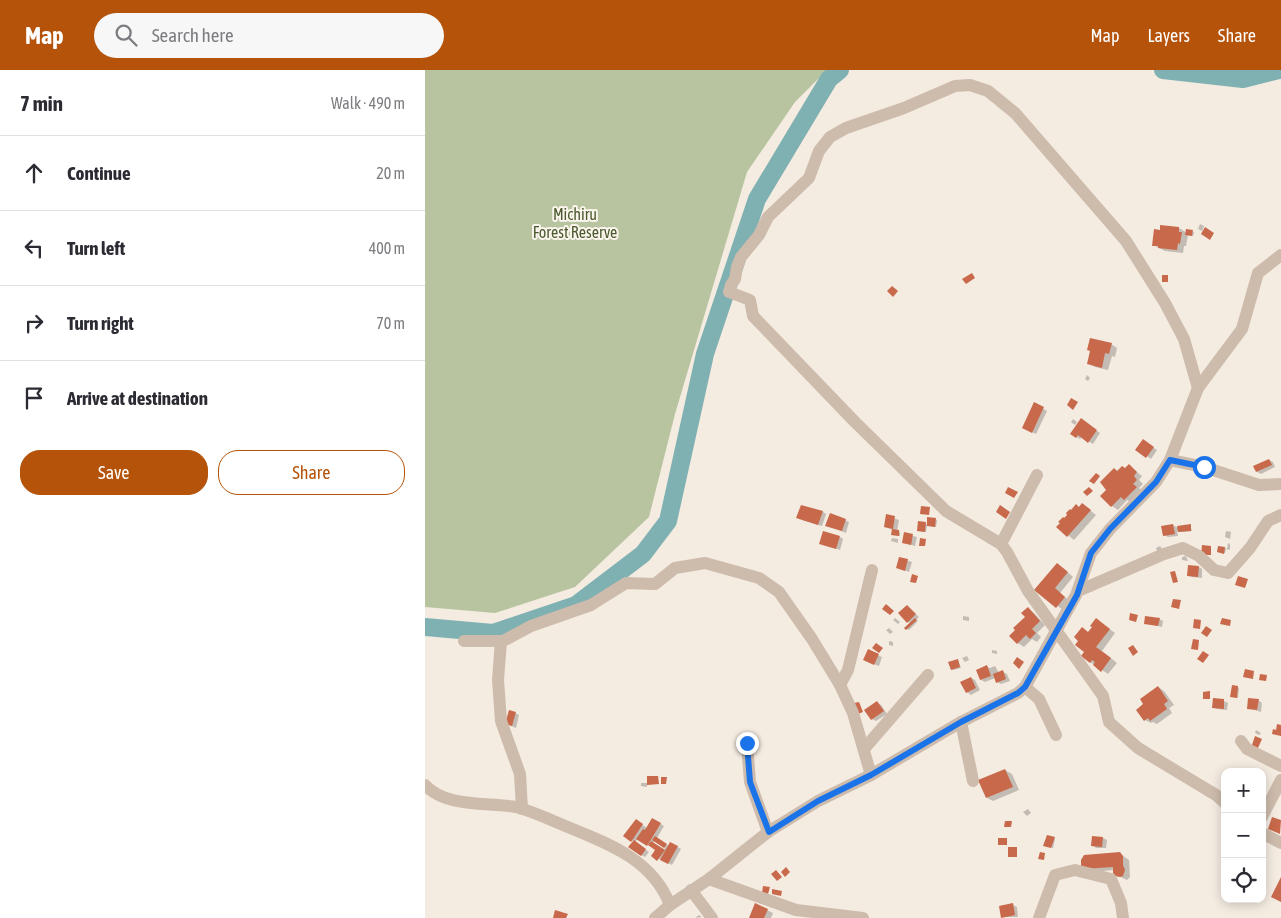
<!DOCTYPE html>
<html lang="en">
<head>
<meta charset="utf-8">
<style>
  :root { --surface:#fff; --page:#f7f7f7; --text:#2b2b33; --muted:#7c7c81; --line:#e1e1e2; --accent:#b45309 }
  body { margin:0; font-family:"Asap Condensed",sans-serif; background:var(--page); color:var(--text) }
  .controls { position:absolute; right:15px; bottom:15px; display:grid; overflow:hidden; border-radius:10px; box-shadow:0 2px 12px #0003 }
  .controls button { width:45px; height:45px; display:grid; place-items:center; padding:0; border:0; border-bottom:1px solid var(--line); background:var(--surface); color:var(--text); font:25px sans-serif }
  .stop { position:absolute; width:15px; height:15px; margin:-11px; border:4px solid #1a73e8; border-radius:50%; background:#fff }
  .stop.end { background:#1a73e8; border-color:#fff; box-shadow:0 1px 5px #0008 }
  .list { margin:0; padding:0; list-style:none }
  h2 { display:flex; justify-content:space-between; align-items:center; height:65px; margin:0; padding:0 20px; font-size:21px }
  h2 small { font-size:16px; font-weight:400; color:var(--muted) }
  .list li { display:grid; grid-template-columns:32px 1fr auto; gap:15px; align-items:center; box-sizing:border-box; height:75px; padding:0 20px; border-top:1px solid var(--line) }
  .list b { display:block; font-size:19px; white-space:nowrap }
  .list em { font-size:16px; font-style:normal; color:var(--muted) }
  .actions { display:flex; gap:10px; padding:15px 20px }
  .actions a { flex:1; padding:11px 0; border:1px solid var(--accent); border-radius:20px; text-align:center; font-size:18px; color:var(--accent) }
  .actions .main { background:var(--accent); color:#fff }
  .icon { flex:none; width:28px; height:28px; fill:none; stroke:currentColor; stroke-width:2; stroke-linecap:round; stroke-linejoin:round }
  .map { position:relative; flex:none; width:856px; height:848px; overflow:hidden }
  header { display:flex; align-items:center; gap:30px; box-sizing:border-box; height:70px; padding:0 25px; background:var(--accent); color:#fff }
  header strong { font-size:24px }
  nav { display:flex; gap:28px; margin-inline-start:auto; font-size:18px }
  .search { width:350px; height:45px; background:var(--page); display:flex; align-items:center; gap:12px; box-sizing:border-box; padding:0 18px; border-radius:28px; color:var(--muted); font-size:19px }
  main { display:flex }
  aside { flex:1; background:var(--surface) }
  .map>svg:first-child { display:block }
  .green { fill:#b8c4a0 }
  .shadow { fill:#0003; fill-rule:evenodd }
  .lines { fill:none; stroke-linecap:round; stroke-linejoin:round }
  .river { stroke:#7fb0b2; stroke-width:18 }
  .building { fill:#c8694b }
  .minor { stroke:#cdbbac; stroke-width:12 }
  .route { stroke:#1a73e8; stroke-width:6 }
  .labels { text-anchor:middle; stroke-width:4; stroke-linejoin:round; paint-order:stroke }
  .park-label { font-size:16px; fill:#4a5a2e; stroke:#fbf5ee }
</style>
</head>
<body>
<header>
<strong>Map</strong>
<div class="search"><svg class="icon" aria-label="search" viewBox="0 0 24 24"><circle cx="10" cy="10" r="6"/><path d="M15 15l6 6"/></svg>Search here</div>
<nav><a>Map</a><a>Layers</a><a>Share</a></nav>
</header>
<main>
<aside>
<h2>7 min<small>Walk · 490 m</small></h2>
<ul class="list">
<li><svg class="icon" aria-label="ahead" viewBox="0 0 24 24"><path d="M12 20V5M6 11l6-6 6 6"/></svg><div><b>Continue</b></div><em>20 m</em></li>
<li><svg class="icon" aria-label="left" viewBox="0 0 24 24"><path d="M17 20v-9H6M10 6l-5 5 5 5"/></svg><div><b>Turn left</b></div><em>400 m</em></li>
<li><svg class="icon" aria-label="right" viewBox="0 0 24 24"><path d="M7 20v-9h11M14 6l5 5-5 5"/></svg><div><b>Turn right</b></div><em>70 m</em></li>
<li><svg class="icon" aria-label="arrive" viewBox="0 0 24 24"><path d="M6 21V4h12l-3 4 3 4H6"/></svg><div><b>Arrive at destination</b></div></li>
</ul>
<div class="actions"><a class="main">Save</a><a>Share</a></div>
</aside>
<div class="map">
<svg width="856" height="848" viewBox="0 0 856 848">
  <rect width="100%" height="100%" fill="#f4ebe1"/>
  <!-- green -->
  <path class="green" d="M0 0H402L370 32 322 102 250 344 224 447 150 517 70 543 0 537Z"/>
  <!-- shadow -->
  <g class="shadow">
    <path d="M775 154 779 156 777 161 773 159Z"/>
    <path d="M754 158 762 163 769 162 768 166 763 165 761 176H759L758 183 740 181 728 175 736 161Z"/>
    <path d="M686 274 692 278 690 287 687 286 683 300 670 297 663 293Z"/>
    <path d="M662 305 665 308 663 311 660 309Z"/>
    <path d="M610 334 622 341 611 364 598 358Z"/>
    <path d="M648 349 652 352 650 355 646 352Z"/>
    <path d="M660 352 675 363 668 374 657 367 655 369 647 364Z"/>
    <path d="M722 373 732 380 726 389 722 386Z"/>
    <path d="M844 390 848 392 850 397 836 404 832 402 830 396Z"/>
    <path d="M704 396 717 406 714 410 718 414 714 418 717 421 706 432 702 430 693 440 687 436 677 426 683 420 689 399 693 401 701 399Z"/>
    <path d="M657 434 671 445 649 470 633 457Z"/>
    <path d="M398 442 401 444 397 456 377 450Z"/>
    <path d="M462 446 474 450 472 461 475 462V466L468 465V460L460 457Z"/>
    <path d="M510 449 512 450 511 457 502 455 501 462 495 461 500 453 503 455Z"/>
    <path d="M420 450 424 452 421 463 406 457Z"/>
    <path d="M748 455 753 458 765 455 767 461 755 462 752 461 753 466 743 467 739 465Z"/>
    <path d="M801 461 806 462 805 469 800 467Z"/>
    <path d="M480 464 492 467 490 476 478 472Z"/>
    <path d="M415 467 418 469 415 480 399 475Z"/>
    <path d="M467 468 473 469V473L466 471Z"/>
    <path d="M803 473 805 474V480L801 479 800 483 795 482 800 478 802 479Z"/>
    <path d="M735 476 736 477 739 484 734 485 731 478Z"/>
    <path d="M761 486 763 491 757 490V487Z"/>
    <path d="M475 488 487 492 484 502 473 498Z"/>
    <path d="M774 497 777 499V508L767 507 763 505Z"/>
    <path d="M638 498 648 507 635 523 645 531 638 540 611 520Z"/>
    <path d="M482 536 494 547 491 550 493 551 484 560 481 558 486 553 483 552Z"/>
    <path d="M603 539 609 543 620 555 612 563 616 567 612 572 607 569 599 577 593 573Z"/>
    <path d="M538 546 544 547V551L538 550Z"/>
    <path d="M470 548 475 552 473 554 468 550Z"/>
    <path d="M734 549 738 551 737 557 720 553Z"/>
    <path d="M672 550 690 563 677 581 692 593 683 604 665 592 660 582 664 563Z"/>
    <path d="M464 558 468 562 465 564 461 560Z"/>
    <path d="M464 571 468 572V576L464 575Z"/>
    <path d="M567 580 572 581V584L567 583Z"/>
    <path d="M443 581 457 587 454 596 443 592Z"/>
    <path d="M542 586 544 590 540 592 537 588Z"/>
    <path d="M533 590 536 598 528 600 527 599Z"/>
    <path d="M570 596 574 603 578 602 582 604 585 611 576 614 572 612 570 608 560 612 556 610 562 597 565 598Z"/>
    <path d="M546 608 550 610 555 620 546 625 542 622Z"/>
    <path d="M808 616 814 618 813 628 808 627Z"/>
    <path d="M733 617 739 621 749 635 744 638 747 643 732 654 728 652 726 653 720 650Z"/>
    <path d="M789 630 799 631 803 633 802 640 792 639 788 637Z"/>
    <path d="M833 630 837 633 836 642 823 638Z"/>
    <path d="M452 633 456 635 462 644 451 651 447 649 441 640Z"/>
    <path d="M90 643 94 645 91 658 81 654Z"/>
    <path d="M831 660 836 663 834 665 830 663Z"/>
    <path d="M580 700 587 704 594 720 568 731 562 728Z"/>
    <path d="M216 713H222V717L216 716Z"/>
    <path d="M603 739 606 743 602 746 598 742Z"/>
    <path d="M228 749 239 756 232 768 245 777 246 773 256 779 247 795 228 786 232 780 213 769 210 772 224 782 220 787 216 785 209 772 200 766 215 753 222 758ZM230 771 240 778 239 779 228 773Z"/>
    <path d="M629 768 630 769 628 778 621 776Z"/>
    <path d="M678 768 682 770 681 778H671L667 775Z"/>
    <path d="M694 783 704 790 705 807 702 810 689 804V800L666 802 659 798Z"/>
    <path d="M588 835 592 837 593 847H577Z"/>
    <path d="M342 840 348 843 346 848H325Z"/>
    <path d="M274 845 277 847 270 848Z"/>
  </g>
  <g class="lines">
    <!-- river -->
    <g class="river">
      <path d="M738 0 818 9 854 0"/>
      <path d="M0 557 68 563 151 535 218 484 243 451 280 284 332 129 404 9 415 0"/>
    </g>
  </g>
  <!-- building -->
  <g class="building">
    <path d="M735 155 754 157V162H757L755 174 753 173 752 180 733 178V176H727L729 159 735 160Z"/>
    <path d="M780 157 789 163 785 170 776 164Z"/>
    <path d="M761 159 768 160 767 166 760 165Z"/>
    <path d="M547 203 550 208 541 214 537 209Z"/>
    <rect x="737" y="205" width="6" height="7"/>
    <path d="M467 216 473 221 468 227 462 221Z"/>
    <path d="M665 268 687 273 684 284 680 283 677 298 662 294 665 281 662 280Z"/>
    <path d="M646 328 653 332 648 340 642 335Z"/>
    <path d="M609 332 619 337 607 363 597 358Z"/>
    <path d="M656 348 672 360 663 373 653 365 651 368 645 364Z"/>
    <path d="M718 369 729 377 721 388 710 380Z"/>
    <path d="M844 389 847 395 831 402 828 396Z"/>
    <path d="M704 394 712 402 709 406 712 410 708 414 712 417 699 430 696 427 686 437 675 426 681 420 675 412 689 398 692 401 697 396 700 398Z"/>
    <path d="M671 403 675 406 669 414 664 411Z"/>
    <path d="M583 417 593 422 589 428 580 423Z"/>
    <path d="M664 417 668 421 662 426 658 422Z"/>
    <path d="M657 433 666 440 642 467 631 457 635 453 633 452 638 447 639 448 642 445 641 443 645 439 646 440 651 434 654 437Z"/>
    <path d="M376 435 398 441 393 455 371 448Z"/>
    <path d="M575 435 585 442 581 449 571 442Z"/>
    <path d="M496 436 505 437 504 445 495 444Z"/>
    <path d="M405 443 421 449 417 461 400 456Z"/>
    <path d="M461 444 470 446 468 459 459 457Z"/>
    <path d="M502 447 511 448 510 457 502 456Z"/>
    <path d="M493 451 501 452 500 462 492 461Z"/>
    <path d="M748 454 750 464 738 466 736 456Z"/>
    <path d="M766 454V461L753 462 752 456Z"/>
    <path d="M467 459 474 460V466L466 465Z"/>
    <path d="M398 461 415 466 411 479 394 474Z"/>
    <path d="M479 462 488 464 486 475 477 473Z"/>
    <path d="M495 468 501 469 500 476H494Z"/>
    <path d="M777 475 786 476V485H776Z"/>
    <path d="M793 476 800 477 799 484 792 482Z"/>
    <path d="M474 487 483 489 480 501 471 498Z"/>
    <path d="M632 493 643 502 630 518 640 527 631 538 609 520Z"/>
    <path d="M763 495 774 496 773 507 762 506Z"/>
    <path d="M750 501 753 512 748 513 745 502Z"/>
    <path d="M487 504 493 506 491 513 485 512Z"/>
    <path d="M813 506 823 509 820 518 810 515Z"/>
    <path d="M748 529 756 530 754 539 746 537Z"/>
    <path d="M461 534 469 541 465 545 457 539Z"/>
    <path d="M482 535 491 544 482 553 473 543Z"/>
    <path d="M603 537 615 551 607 559 611 563 605 569 601 565 592 574 584 566 590 560 588 558 600 547 596 543Z"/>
    <path d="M705 543 713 545 711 552 704 550Z"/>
    <path d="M720 546 735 548 733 556 719 554Z"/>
    <path d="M490 548 492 550 481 560 479 558Z"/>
    <path d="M671 548 685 559 671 577 686 588 676 602 668 595 670 592 667 590 665 593 656 586 659 582 650 575 653 571 649 567 657 557 663 562 667 557 665 556Z"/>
    <path d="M797 548 806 550 805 556 795 554Z"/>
    <path d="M769 549 776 550 775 559 768 558Z"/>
    <path d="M781 556 787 560 782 567 776 563Z"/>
    <path d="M768 569 774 570 773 580 766 579Z"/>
    <path d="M451 573 458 578 454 583 447 578Z"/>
    <path d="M708 575 713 582 708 586 703 578Z"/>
    <path d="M443 579 454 584 449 595 438 590Z"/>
    <path d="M778 581 784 585 778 593 772 589Z"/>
    <path d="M592 587 599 592 594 599 588 593Z"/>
    <path d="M533 589 535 597 526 600 523 592Z"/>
    <path d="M562 595 566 606 555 610 551 600Z"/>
    <path d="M820 599 829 601 828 609 818 607Z"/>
    <path d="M578 600 581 609 571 613 568 604Z"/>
    <path d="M835 604 842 605 841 611 834 610Z"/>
    <path d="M546 607 551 618 541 623 535 612Z"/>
    <path d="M807 615 813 616 812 628 805 627Z"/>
    <path d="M733 616 743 631 739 634 742 639 725 651 723 648 719 651 711 640 718 634 715 629Z"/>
    <path d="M785 621V629H778V622Z"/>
    <path d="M788 628 799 629V639L787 638Z"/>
    <path d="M823 628 834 629 832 640 822 639Z"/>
    <path d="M452 631 459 641 446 650 439 640Z"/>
    <path d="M434 632 438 642 433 644 429 633Z"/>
    <path d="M84 640 91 642 87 656 80 654Z"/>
    <path d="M852 654 856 655V666L847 664 848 659 851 660Z"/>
    <path d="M830 666 837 669 833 678 827 675Z"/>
    <path d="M580 699 588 717 561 728 553 710Z"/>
    <path d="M222 706H233L234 714 222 715Z"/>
    <path d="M236 707H242L241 714H236Z"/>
    <path d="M847 747 856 750 855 764 843 759Z"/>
    <path d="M227 748 236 753 222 776 211 769 218 759 220 760Z"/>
    <path d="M211 749 218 754 206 772 198 766Z"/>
    <path d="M580 751H587L586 757H579Z"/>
    <path d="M622 765 630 767 626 778 618 776Z"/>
    <path d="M230 766 242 774 239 778 227 770Z"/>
    <path d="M667 766 678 767 677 777 666 776Z"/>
    <rect x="573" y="768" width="9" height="7"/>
    <path d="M209 770 221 779 216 786 203 777Z"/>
    <path d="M226 771 240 780 232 791 226 786 230 780 223 775Z"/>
    <path d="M245 772 253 776 243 794 235 790Z"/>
    <rect x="583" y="777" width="9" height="10"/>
    <path d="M615 782 620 783 619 790 613 789Z"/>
    <path d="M695 782 698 786V795L700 800 698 806 695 807 690 806 688 803V797L659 799 656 797V790L659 785Z"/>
    <path d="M361 797 365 802 360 807 356 802Z"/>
    <path d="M351 800 357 807 352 811 346 804Z"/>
    <path d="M856 807V832L846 827Z"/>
    <path d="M338 816 345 817 343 824 337 823Z"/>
    <path d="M347 819 357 821 356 826 347 824Z"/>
    <path d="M330 833 343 839 339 848H324Z"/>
    <path d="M588 833 590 845 576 848 574 836Z"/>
    <path d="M130 840 143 844 141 848H128Z"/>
  </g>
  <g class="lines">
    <!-- minor -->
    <g class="minor">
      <path d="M745 390 779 397 834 415 856 414"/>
      <path d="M612 405 576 474 582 482 603 521 678 626 684 652 713 678 791 725 800 733"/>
      <path d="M576 474 521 441 430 352 328 246 325 230 304 222 306 215 310 209 312 197 316 187 334 165 343 147 384 108 394 81 405 67 421 58 479 38 530 16 545 15 563 21 590 43 701 171 740 233 759 269 773 318"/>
      <path d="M653 521 739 484 758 478 774 486 789 500 803 503 825 478 843 451 856 445"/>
      <path d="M39 571H78L106 556 166 535 201 513 230 514 250 498 280 493 334 508 354 522 387 569 415 615 428 643 446 705"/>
      <path d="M76 571 73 610 76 651 95 704 97 739"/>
      <path d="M415 615 423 600 447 500"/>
      <path d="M600 617 614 629 631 665"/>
      <path d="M536 652 548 711"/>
      <path d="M816 671 822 679 856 696"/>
      <path d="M322 673 325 712 343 762"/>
      <path d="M439 679 503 605"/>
      <path d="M0 715C21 738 63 732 91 737 107 741 123 749 138 755 181 773 227 788 245 835"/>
      <path d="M837 747 856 710"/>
      <path d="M837 763 856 773"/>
      <path d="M284 809 371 840 438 848"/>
      <path d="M266 820 287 848"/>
      <path d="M230 848 245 835 284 809 343 762 393 731 446 705 536 652 593 623 600 617 651 525 666 483 685 459 731 412 745 390 773 318 817 259 833 203 856 185"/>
      <path d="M614 848 630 805 650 800 686 809 696 833 698 848"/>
    </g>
  </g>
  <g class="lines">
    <!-- route -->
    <path class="route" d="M322 673 325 712 344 762 393 731 446 705 536 652 593 623 600 617 652 525 666 483 685 459 731 412 745 390 779 397"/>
  </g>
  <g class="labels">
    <!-- park labels -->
    <g class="park-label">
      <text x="150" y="150">Michiru<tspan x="150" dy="18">Forest Reserve</tspan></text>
    </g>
  </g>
</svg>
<div class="controls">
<button>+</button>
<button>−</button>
<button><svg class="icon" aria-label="locate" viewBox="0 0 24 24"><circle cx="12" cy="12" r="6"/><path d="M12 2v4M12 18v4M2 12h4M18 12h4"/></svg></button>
</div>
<div class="stop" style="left:779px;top:397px"></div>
<div class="stop end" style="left:322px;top:673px"></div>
</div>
</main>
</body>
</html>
